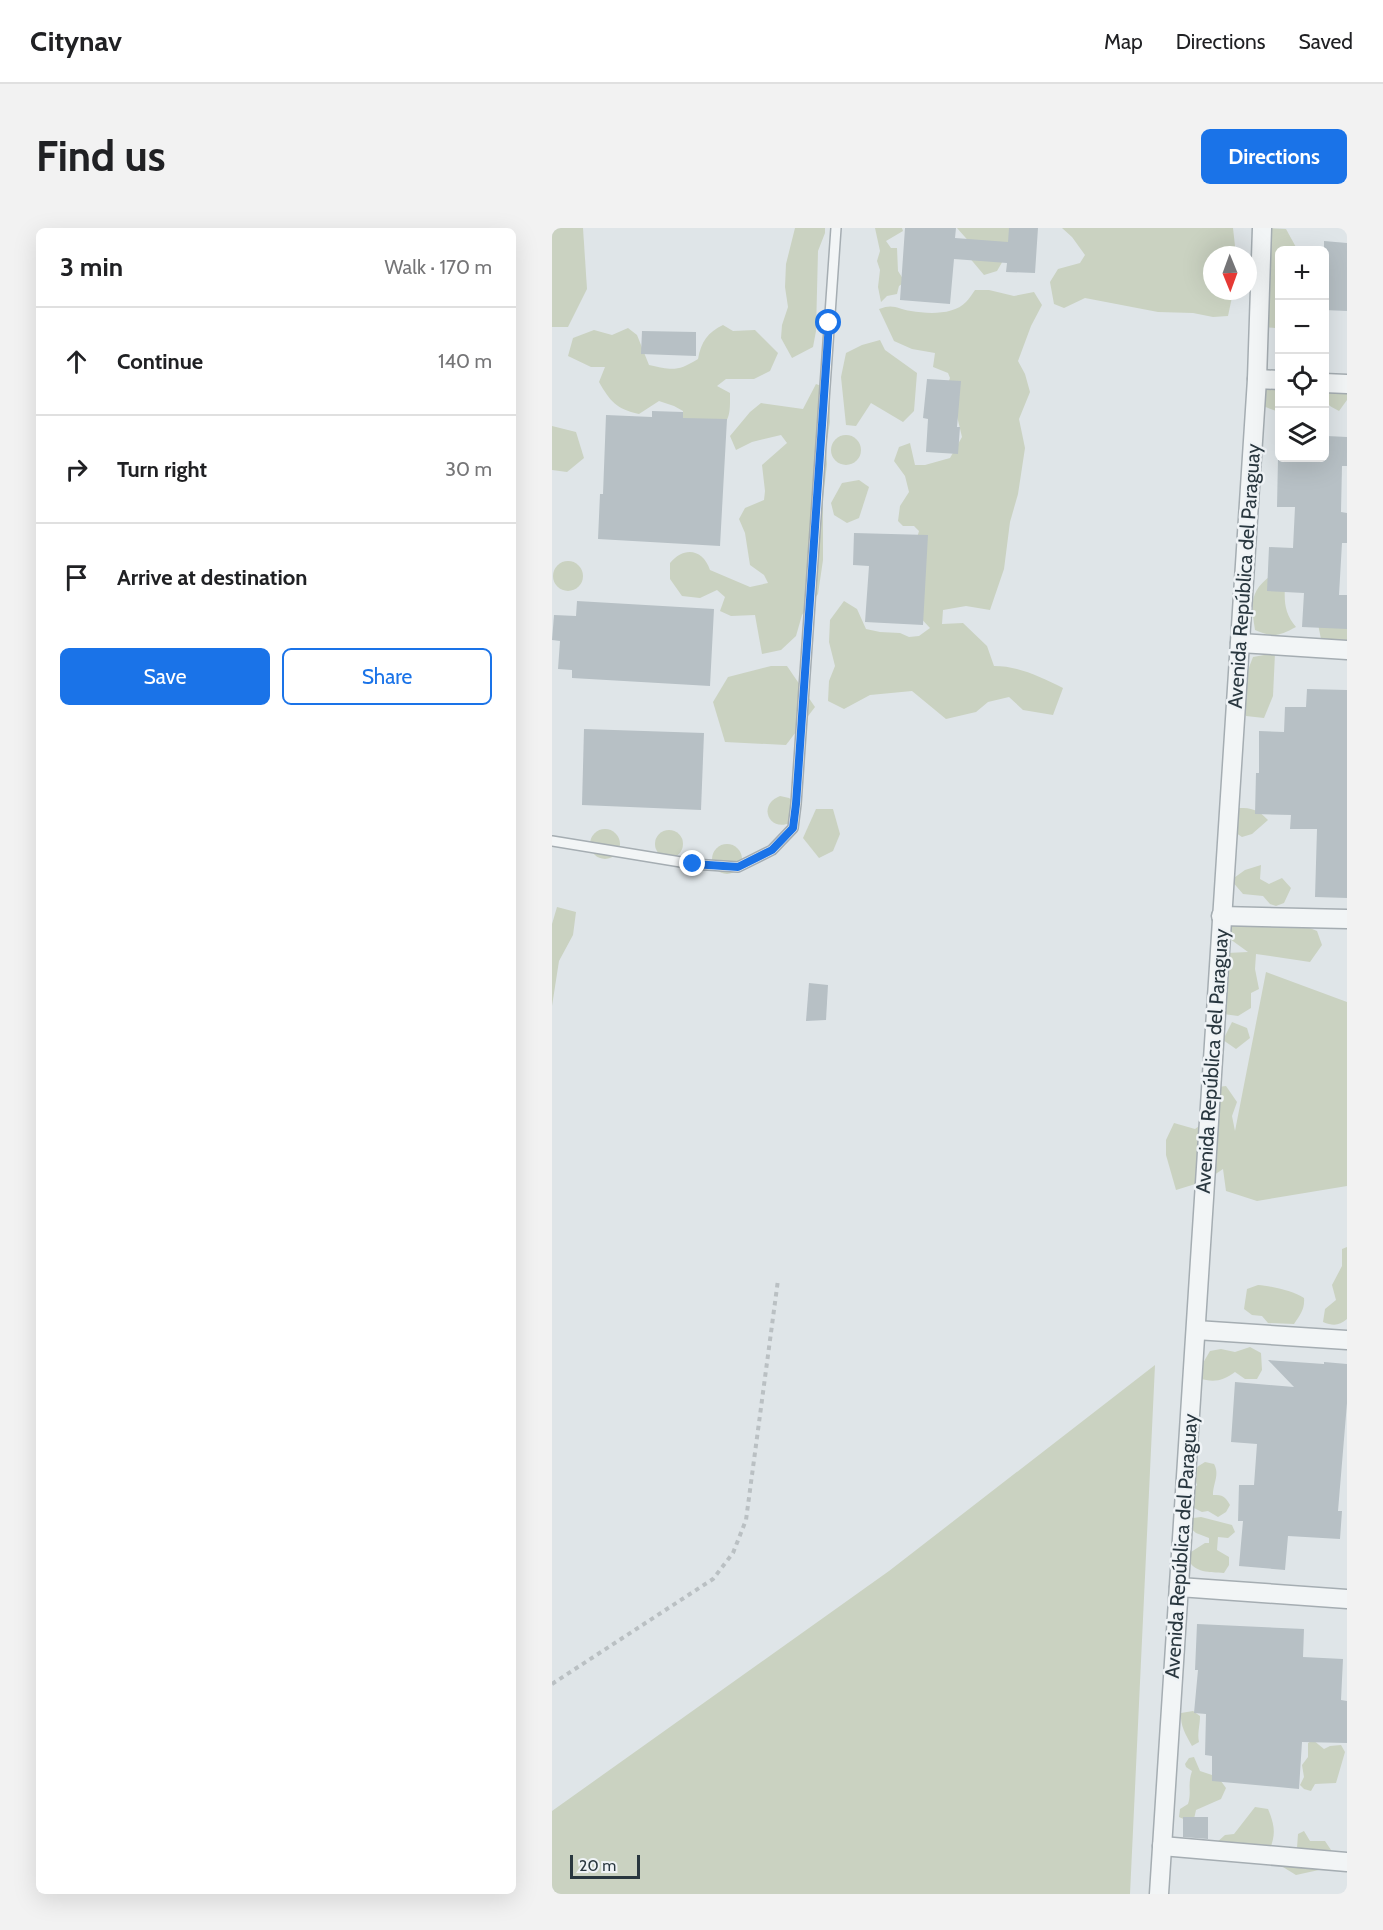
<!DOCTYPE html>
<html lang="en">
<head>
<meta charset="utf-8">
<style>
  :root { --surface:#fff; --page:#f2f2f2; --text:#202124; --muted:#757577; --line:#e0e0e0; --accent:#1a73e8 }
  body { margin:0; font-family:Cabin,sans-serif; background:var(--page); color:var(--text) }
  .controls { position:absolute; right:18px; top:18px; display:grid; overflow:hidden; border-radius:9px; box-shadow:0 6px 24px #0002 }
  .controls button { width:54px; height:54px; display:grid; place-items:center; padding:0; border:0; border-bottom:2px solid var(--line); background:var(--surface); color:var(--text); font:30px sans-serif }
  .compass { position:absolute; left:651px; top:18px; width:54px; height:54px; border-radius:50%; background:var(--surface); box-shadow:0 6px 24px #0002; rotate:179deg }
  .scale { position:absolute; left:18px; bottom:15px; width:70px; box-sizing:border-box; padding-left:6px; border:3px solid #29373f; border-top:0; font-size:16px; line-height:21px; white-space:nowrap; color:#29373f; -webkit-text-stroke:4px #eff3f6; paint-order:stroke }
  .stop { position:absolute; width:18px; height:18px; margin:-14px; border:4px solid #1a73e8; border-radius:50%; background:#fff }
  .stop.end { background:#1a73e8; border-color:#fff; box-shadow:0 2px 6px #0008 }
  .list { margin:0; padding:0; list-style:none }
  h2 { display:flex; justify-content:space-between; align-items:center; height:78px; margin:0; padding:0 24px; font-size:26px }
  h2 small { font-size:20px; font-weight:400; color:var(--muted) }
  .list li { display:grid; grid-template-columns:39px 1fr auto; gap:18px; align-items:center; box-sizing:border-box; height:108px; padding:0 24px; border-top:2px solid var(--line) }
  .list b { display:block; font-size:22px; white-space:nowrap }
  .list em { font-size:20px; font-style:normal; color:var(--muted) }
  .actions { display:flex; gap:12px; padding:18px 24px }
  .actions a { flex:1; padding:14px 0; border:2px solid var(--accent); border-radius:9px; text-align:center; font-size:21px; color:var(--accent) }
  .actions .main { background:var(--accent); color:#fff }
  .icon { flex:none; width:33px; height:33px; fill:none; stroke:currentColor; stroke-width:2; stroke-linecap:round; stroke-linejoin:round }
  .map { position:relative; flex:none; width:795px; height:1666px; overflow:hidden; border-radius:9px }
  header { display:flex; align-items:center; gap:36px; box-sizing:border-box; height:84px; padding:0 30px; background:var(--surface); border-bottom:2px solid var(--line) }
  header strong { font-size:28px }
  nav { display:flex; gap:33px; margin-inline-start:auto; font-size:21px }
  .intro { display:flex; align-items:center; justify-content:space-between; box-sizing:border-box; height:144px; padding:0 36px }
  h1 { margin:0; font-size:42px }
  .button { padding:15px 27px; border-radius:9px; background:var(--accent); color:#fff; font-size:21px; font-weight:700 }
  main { display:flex; gap:36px; padding:0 36px }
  aside { flex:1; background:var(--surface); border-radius:9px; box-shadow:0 6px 24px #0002 }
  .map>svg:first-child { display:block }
  .green { fill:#cad2c1 }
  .building { fill:#b7c0c5 }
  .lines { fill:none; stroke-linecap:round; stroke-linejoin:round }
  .service-casing { stroke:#a5adb2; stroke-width:12 }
  .minor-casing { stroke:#a5adb2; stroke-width:21 }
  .path { stroke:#bac0c3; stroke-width:4; stroke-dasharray:4.5 4.5; stroke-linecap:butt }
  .service { stroke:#f2f5f6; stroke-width:9 }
  .minor { stroke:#f2f5f6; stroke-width:18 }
  .route { stroke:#1a73e8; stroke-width:8 }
  .labels { text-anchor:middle; stroke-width:5; stroke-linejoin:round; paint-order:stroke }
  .street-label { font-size:20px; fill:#29373f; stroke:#eff3f6 }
</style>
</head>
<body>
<header>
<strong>Citynav</strong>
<nav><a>Map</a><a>Directions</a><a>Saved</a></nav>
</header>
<div class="intro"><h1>Find us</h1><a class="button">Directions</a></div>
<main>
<aside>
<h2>3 min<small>Walk · 170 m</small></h2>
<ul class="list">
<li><svg class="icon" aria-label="ahead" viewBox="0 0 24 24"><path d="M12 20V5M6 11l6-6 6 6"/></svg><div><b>Continue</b></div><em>140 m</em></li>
<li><svg class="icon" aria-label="right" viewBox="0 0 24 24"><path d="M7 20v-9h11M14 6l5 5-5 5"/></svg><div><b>Turn right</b></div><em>30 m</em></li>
<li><svg class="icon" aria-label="arrive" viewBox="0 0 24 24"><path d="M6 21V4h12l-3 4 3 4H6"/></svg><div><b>Arrive at destination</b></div></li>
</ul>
<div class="actions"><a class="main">Save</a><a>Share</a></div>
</aside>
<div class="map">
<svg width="795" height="1666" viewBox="0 0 795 1666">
  <rect width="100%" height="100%" fill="#dfe5e8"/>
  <!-- green -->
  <g class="green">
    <path d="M0 0H31L35 61 16 99H0Z"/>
    <path d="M243 0H273V5L266 23 264 103 261 119 240 130 229 110 230 97 236 79 233 59 234 36Z"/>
    <path d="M323 0H350L351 3 334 13 339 20H345L346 43 353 54 347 58 345 66 335 68 329 74 326 59 328 42 325 33 328 23Z"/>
    <path d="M405 0H470L445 43 432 47 416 28 420 17Z"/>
    <path d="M510 0H681L684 27H660V63H680V69L676 88 661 89 641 85 606 84 533 70 512 80 502 76 498 54 506 41 528 35 533 27 520 9Z"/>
    <path d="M712 0 734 1 745 21 744 22H728L727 94 723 100 711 99Z"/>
    <path d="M423 62H437L462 68 482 64 490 77 479 98 466 133 473 146 478 164 467 191 473 220 466 266 458 294 452 341 438 382 414 378 391 382 390 396 411 395 435 418 442 438C467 438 488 449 511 460L501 487 471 482 457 469 436 474 424 484 394 491 360 463 318 467 292 481 276 473 277 453 283 438 277 414 278 392 292 373 305 381 314 401 328 404 348 405 357 409 367 408 378 400 363 384 360 328 367 303 362 298H351L346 293 348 278 357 264 353 248 342 233 347 219 358 215 363 237H373L398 230 410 209 404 184 394 161 398 150 396 145 381 139 383 125 360 121 342 113 327 81C342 75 345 81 359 83 376 86 402 87 414 74 417 71 420 66 423 62Z"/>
    <path d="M171 97 181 103 203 102 226 125 218 143 202 151H174L165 158 178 165C178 185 179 191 164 206L131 197V183L122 178 107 173 87 186C64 181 58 173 47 154L53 139H39L16 128 21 110 42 102 60 107 76 100 85 107 97 137C120 142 125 144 146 131 149 114 156 104 171 97Z"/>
    <path d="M328 112 333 122 365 145 362 183 351 194 319 175 304 198 294 197 289 149 294 125 310 117Z"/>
    <path d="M727 153V184L711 178 714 158Z"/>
    <path d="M264 156 278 161V194L274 219 275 236 271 270V332L266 366 250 387 244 408 229 422 210 426 203 387 179 388 168 383 173 369 165 362 148 370 130 368 118 351V335C132 318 151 321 158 342L198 359 216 355 212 347 198 337 193 305 187 291 193 280 212 272 213 263 210 237 235 215 229 207 200 214 184 222 178 208 198 184 209 175 251 181Z"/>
    <path d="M772 159 795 163V172L787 183C772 175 773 175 772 159Z"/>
    <path d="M0 198 24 204 32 230 15 244 0 242Z"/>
    <circle cx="294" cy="222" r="15"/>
    <path d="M307 252 317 259 307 290 295 295 282 287 279 275 290 255Z"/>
    <circle cx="16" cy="348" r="15"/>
    <path d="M721 346 733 358C732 375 733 386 744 399 727 408 721 410 703 402 699 375 697 363 721 346Z"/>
    <path d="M795 388V414L789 417 769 411 766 396Z"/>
    <path d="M723 425 721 468 712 490 694 488 685 470 701 429Z"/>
    <path d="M219 438H235L263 479 234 517 173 514 161 474 176 449Z"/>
    <path d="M228 568 237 570 241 573 238 595C217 604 205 577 228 568Z"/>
    <path d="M677 580C695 580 703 578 716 592L700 606 690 609C679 603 677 592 677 580Z"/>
    <path d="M264 581H281L288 606 281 623 267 630 251 610Z"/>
    <circle cx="53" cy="616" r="15"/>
    <circle cx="117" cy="616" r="14"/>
    <circle cx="175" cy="631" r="15"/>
    <path d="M709 637 708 651 717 656 730 650 739 660 732 675 724 678 718 676 711 668 691 666 679 652 693 642Z"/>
    <path d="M5 679 24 684 21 707 7 733 0 778V696Z"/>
    <path d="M679 693 748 696 765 703 770 717 758 734 704 726 703 741 707 761 699 765V780L686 788 664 785 655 762 667 743 675 725 696 724 678 711 676 699Z"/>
    <path d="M714 744 795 774V958L705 973 674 963 671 941 653 953 624 962 614 927V912L622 895 643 901 650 896 659 860 674 858 685 874 680 888 683 903Z"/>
    <path d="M680 794 695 800 698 810 684 821 671 812Z"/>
    <path d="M795 1019V1091C787 1098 781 1098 771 1094L773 1081 784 1072 780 1057 790 1038V1021Z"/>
    <path d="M706 1057C720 1058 741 1063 752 1070 753 1081 748 1087 742 1096L716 1095 710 1088 700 1087 692 1081 695 1061Z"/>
    <path d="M698 1119 709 1125 710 1142 705 1151H693L683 1144C671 1153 661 1155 647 1150L648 1140 658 1123 669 1121 683 1124Z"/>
    <path d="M603 1137 578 1666H0V1583L337 1343Z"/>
    <path d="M653 1234 662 1236C668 1247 661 1255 661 1267 671 1267 673 1268 678 1277L674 1284 666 1289 656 1283 650 1284 642 1280 641 1262 645 1257 642 1248 645 1239Z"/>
    <path d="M649 1289 680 1297 683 1304 676 1310 666 1309 665 1322 677 1329V1337L672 1345C658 1344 642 1345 636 1331L639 1324 653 1315H657V1310L644 1305 637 1299 641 1290Z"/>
    <path d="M641 1483 648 1488C648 1498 645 1505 647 1514L640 1518C634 1507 628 1498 629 1485Z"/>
    <path d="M761 1512 772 1521 778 1518 789 1517 793 1524 784 1555 763 1556 759 1563 752 1561 748 1557 752 1549 750 1537 756 1529V1515Z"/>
    <path d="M642 1529 648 1543 666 1549 674 1560 669 1571 644 1582 642 1591 636 1593 627 1589 628 1581 636 1576C640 1564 635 1558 640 1543L634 1539 633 1536 637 1530Z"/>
    <path d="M703 1579 716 1581C725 1602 723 1610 714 1631L663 1616 673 1607 682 1606Z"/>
    <path d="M752 1603 758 1613H773L781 1625 776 1640 744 1647 726 1636 733 1619 745 1620 746 1606Z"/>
  </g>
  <!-- building -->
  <g class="building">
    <path d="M353 0H404L403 10 456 14 457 0H486L483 45 454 44 455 35 402 31 398 76 348 72Z"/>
    <path d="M772 13 795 15V83L772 82Z"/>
    <path d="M90 103 144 104V128L89 126Z"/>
    <path d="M375 151 409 153 405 199H408L406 226 374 224 376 191 371 190Z"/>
    <path d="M100 183 131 184V190L175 191 168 318 46 311 48 266H51L54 187 100 189Z"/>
    <path d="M775 208 795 209V238H790L789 284 795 285V315H790L787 367H795V401L750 399 752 365 715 363 717 319 741 320 743 279H725L726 230H772V214H774Z"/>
    <path d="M302 305 376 307 371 397 313 394 317 338 301 337Z"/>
    <path d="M25 373 162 381 158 458 20 450V442L6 441 8 413 0 412 2 387 24 388Z"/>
    <path d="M755 461 795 462V670L763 669 765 601H738L739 587 703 586 704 545H707V503L732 504 733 479H754Z"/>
    <path d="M32 501 152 505 149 582 30 577Z"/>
    <path d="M257 755 276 757 274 792 254 793Z"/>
    <path d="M716 1132 772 1136V1134L795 1136V1175L786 1283H790L788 1311 736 1308 733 1342 687 1338 691 1293H686L687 1257H702L705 1216 679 1214 683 1154 742 1159Z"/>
    <path d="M645 1396 752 1401 751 1429 791 1431 789 1472 795 1473V1515L750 1514 747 1561 660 1553V1528L653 1527 654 1486 642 1485 646 1442H643Z"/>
    <path d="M631 1589H656V1611L631 1609Z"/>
  </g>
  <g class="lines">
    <defs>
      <path id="service" d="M0 613 141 636 186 639 220 622 241 600 244 576 284 0"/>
      <g id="minor">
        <path d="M705 151 728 152"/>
        <path d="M772 155 795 156"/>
        <path d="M688 415 795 422"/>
        <path d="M669 688 795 691"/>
        <path d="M644 1102 795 1112"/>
        <path d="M627 1359 795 1371"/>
        <path d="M610 1618 795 1634"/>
        <path d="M607 1666 705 151 710 0"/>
      </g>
    </defs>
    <!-- service casing -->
    <use href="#service" class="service-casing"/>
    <!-- minor casing -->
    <use href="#minor" class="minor-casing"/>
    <!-- path -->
    <path class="path" d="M0 1456 161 1351 181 1325 194 1292 226 1052"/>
    <!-- service -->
    <use href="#service" class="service"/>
    <!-- minor -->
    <use href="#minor" class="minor"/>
  </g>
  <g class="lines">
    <!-- route -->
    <path class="route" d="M141 636 186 639 220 622 241 600 244 576 277 95"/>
  </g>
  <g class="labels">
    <!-- street labels -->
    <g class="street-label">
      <text transform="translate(692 348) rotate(-86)" y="7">Avenida República del Paraguay</text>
      <text transform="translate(660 833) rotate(-86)" y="7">Avenida República del Paraguay</text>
      <text transform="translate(629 1318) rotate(-86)" y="7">Avenida República del Paraguay</text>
    </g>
  </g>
</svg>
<div class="controls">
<button>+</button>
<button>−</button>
<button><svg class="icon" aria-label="locate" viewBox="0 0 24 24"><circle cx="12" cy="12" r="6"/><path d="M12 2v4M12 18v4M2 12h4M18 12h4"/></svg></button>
<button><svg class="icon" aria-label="layers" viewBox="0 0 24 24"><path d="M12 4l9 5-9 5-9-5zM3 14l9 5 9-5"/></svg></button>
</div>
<svg class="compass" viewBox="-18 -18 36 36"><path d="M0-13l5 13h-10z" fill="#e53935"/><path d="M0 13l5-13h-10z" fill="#757577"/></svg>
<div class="scale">20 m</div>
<div class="stop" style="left:277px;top:95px"></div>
<div class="stop end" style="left:141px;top:636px"></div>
</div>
</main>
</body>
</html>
